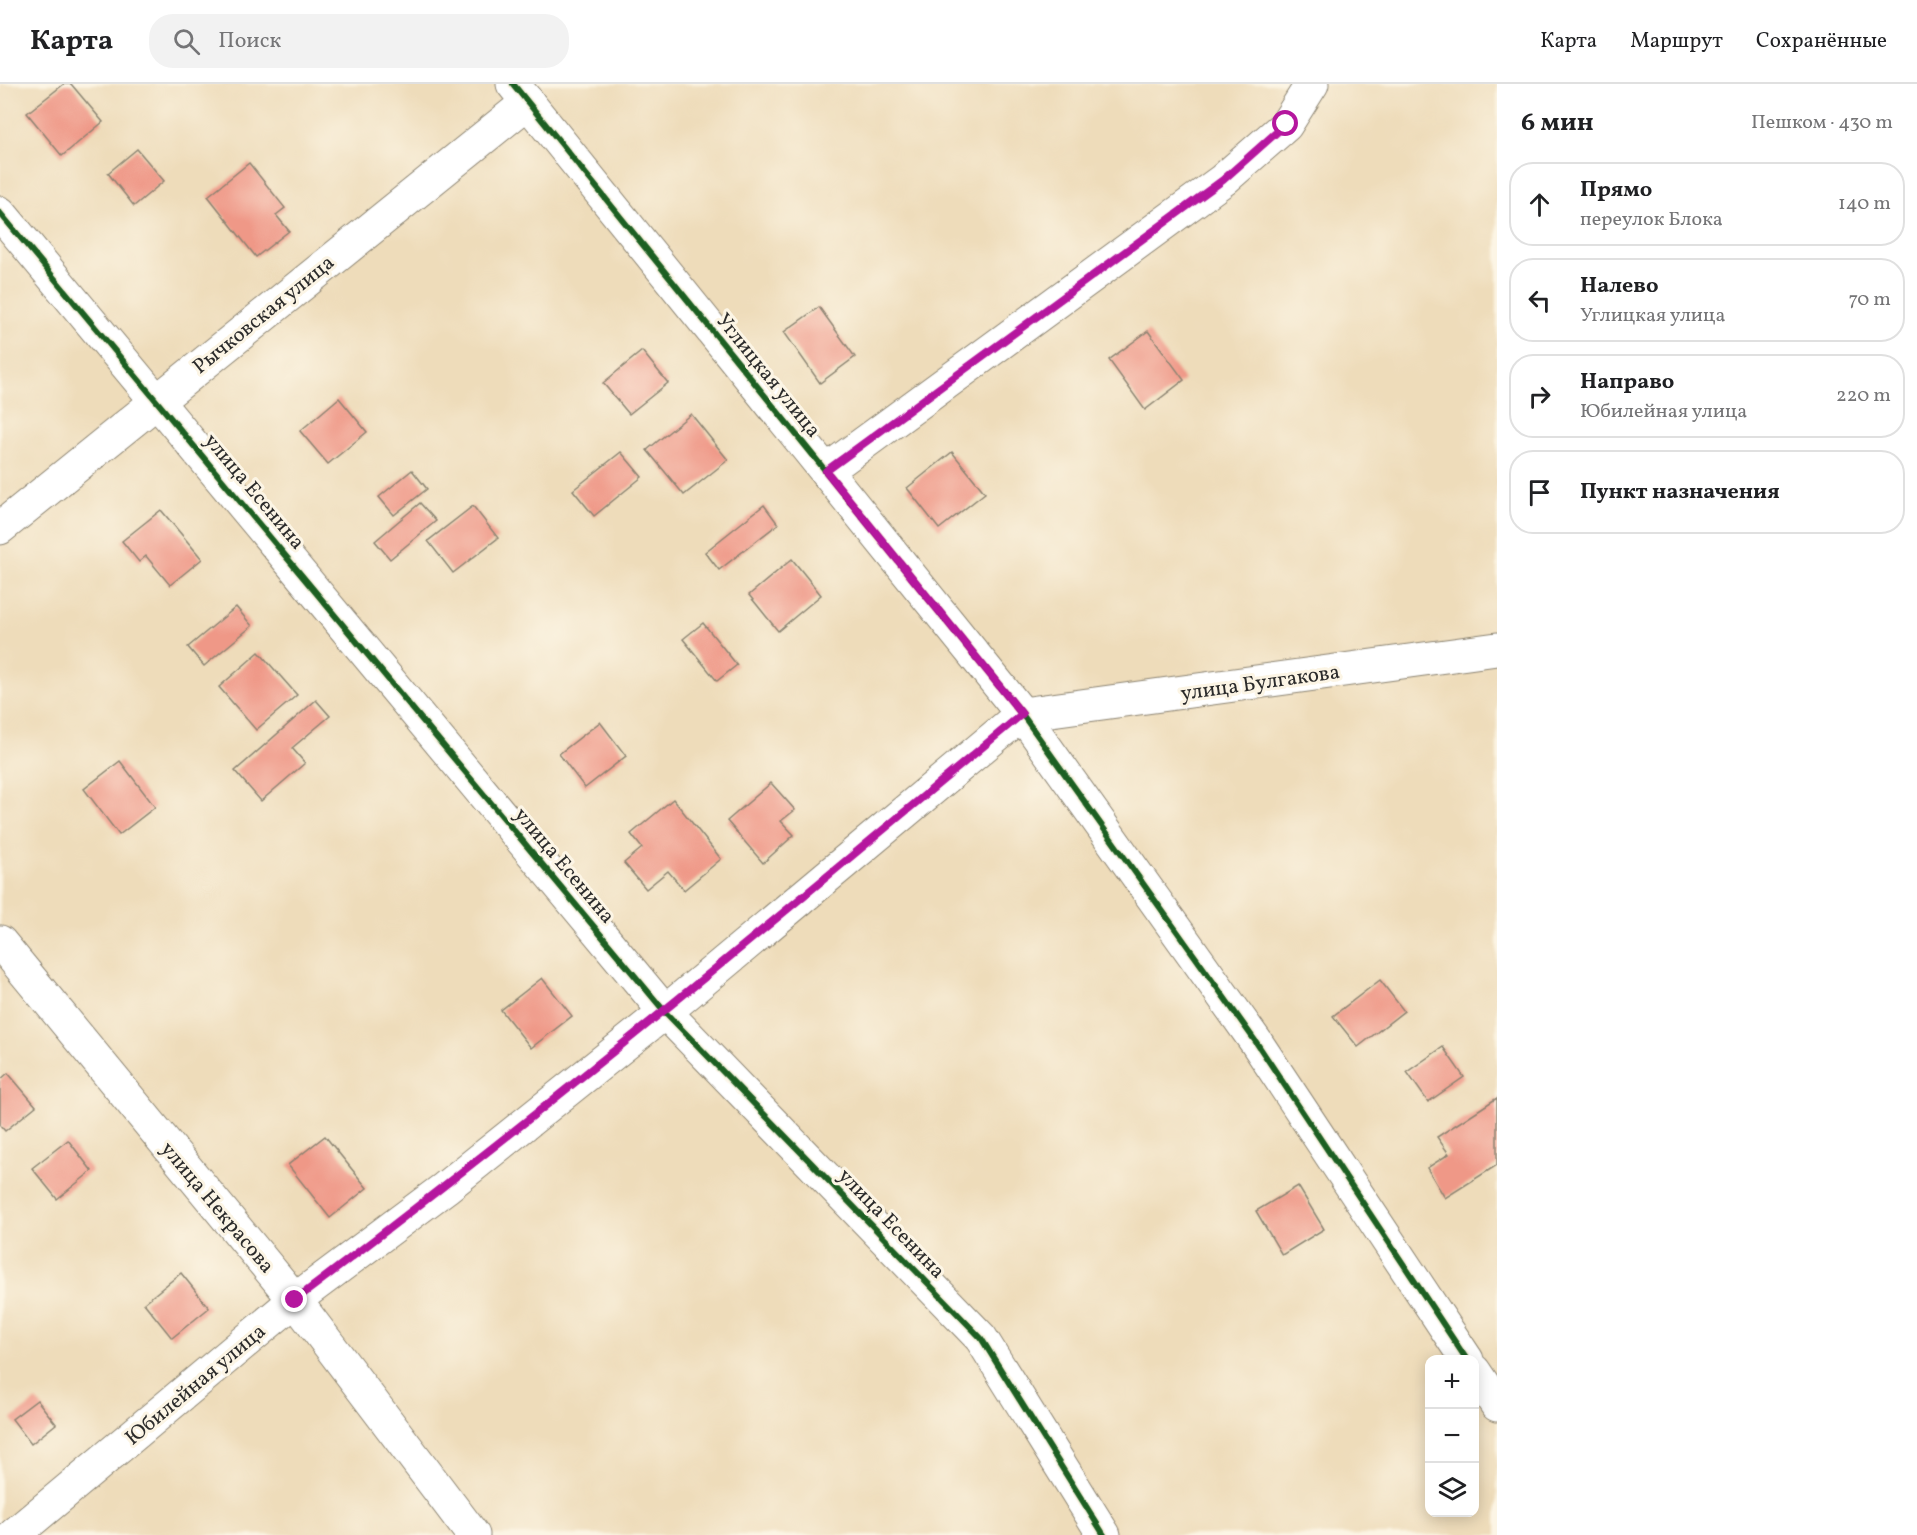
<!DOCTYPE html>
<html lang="ru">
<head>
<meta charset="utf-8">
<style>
  :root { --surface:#fff; --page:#f2f2f2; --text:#202124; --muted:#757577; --line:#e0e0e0 }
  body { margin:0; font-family:Vollkorn,serif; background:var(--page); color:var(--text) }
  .controls { position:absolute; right:18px; bottom:18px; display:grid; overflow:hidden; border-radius:12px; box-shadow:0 3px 15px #0003 }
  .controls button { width:54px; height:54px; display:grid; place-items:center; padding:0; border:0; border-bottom:2px solid var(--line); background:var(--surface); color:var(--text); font:30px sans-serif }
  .stop { position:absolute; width:18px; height:18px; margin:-14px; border:4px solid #b5179e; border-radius:50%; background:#fff }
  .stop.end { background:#b5179e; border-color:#fff; box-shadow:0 2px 6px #0008 }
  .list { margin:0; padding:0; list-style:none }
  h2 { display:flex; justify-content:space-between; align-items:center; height:78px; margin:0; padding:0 24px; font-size:26px }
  h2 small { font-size:20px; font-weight:400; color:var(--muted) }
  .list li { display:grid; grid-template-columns:39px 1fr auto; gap:18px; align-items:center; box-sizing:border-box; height:84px; margin:0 12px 12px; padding:0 12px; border:2px solid var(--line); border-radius:24px }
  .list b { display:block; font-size:22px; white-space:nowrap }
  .list p { margin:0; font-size:20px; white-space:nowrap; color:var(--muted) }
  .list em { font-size:20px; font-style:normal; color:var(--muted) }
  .icon { flex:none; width:33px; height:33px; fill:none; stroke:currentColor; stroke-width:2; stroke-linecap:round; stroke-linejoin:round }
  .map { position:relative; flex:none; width:1497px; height:1451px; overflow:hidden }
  header { display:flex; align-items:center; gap:36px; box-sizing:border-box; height:84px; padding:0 30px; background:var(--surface); border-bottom:2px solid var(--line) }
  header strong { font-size:28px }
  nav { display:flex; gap:33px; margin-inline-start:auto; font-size:21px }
  .search { width:420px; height:54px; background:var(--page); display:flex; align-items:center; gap:15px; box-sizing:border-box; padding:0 21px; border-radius:24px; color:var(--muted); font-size:22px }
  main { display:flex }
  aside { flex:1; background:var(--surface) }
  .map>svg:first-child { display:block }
  .building { fill:#ef9887 }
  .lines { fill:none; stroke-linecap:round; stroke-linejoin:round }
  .minor-casing { stroke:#8c8472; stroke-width:35 }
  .minor { stroke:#fff; stroke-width:33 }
  .cycleway-casing { stroke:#fcf5e5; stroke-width:10 }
  .cycleway { stroke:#1b5e20; stroke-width:6 }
  .route { stroke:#b5179e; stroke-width:8 }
  .labels { text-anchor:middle; stroke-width:6; stroke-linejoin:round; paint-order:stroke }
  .street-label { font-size:21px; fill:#2b2b2b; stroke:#fcf5e5 }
</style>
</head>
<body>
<header>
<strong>Карта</strong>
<div class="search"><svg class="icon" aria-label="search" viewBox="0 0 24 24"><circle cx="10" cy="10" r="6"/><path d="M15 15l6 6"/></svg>Поиск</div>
<nav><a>Карта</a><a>Маршрут</a><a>Сохранённые</a></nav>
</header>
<main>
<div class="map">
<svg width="1497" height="1451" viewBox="0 0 1497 1451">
  <rect width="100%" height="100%" fill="#fcf5e5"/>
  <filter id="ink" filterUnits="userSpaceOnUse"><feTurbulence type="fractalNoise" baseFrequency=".0167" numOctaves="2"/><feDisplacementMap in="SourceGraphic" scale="12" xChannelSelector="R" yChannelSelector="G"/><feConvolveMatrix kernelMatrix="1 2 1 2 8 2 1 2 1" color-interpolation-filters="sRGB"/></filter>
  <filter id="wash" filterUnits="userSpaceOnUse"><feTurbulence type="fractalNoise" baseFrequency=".008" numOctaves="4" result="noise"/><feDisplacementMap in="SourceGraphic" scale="24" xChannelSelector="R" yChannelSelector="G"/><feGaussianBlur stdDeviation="1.35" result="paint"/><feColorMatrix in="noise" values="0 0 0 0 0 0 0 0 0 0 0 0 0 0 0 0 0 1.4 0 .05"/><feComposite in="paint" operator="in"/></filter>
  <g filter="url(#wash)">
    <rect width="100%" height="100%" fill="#eedcba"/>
    <g id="blocks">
      <!-- building -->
      <g class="building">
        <path d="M64 0H71L103 38 62 72 27 29Z"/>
        <path d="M137 65 164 97 134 122 108 89Z"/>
        <path d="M249 79 285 124 276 131 289 147 256 173 208 112Z"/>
        <path d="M819 223 855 273 820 299 784 248Z"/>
        <path d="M1148 247 1184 296 1145 326 1109 276Z"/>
        <path d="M642 267 668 299 629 330 603 299Z"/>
        <path d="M339 314 367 348 328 380 300 347Z"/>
        <path d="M691 330 728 376 684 411 647 366Z"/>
        <path d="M621 368 642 393 594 432 573 406Z"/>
        <path d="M952 368 985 409 939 445 907 404Z"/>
        <path d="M412 386 427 405 394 431 379 413Z"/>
        <path d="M420 419 436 437 390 475 375 457Z"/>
        <path d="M764 421 778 440 719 486 705 468Z"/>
        <path d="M473 422 498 454 453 489 428 457Z"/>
        <path d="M161 426 202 475 170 501 146 472 139 478 122 457Z"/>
        <path d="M792 475 821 511 778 547 749 511Z"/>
        <path d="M236 523 252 542 204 582 188 563Z"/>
        <path d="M703 539 737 581 717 597 683 555Z"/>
        <path d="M259 568 297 611 256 646 219 603Z"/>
        <path d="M316 616 330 632 292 664 305 679 261 717 235 687Z"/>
        <path d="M600 638 626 672 585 704 559 670Z"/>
        <path d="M120 677 155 723 119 751 84 705Z"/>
        <path d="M771 699 795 726 781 737 794 751 763 779 727 737Z"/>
        <path d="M673 715 721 775 684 806 668 787 646 805 624 779 642 764 631 750Z"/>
        <path d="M542 894 572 932 531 964 501 926Z"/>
        <path d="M1380 896 1404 927 1358 963 1333 932Z"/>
        <path d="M1443 963 1464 993 1428 1018 1407 988Z"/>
        <path d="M8 989 36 1022 5 1047 0 1041V996Z"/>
        <path d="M1497 1014V1081L1445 1114 1427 1084 1449 1070 1437 1053Z"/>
        <path d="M325 1052 367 1104 330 1134 288 1081Z"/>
        <path d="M68 1056 92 1087 57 1115 32 1084Z"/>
        <path d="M1298 1102 1324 1145 1282 1171 1256 1127Z"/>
        <path d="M181 1189 209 1224 172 1254 144 1219Z"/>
        <path d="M37 1316 56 1340 31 1360 12 1335Z"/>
      </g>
    </g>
  </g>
  <g filter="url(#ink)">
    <use href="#blocks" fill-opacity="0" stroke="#8c8472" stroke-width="1.5"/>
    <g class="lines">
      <defs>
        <g id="minor">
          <path d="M513 0 1022 630 1256 958 1467 1276"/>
          <path d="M0 129 665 928 981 1254 1104 1451"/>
          <path d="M826 387 1223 96 1286 41 1312 0"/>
          <path d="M0 444 528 18"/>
          <path d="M1022 630 1497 565"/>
          <path d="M0 858 295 1216 473 1451"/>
          <path d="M1474 1287 1497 1321"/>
          <path d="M14 1451 295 1216 445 1104 665 928 1022 630"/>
        </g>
      </defs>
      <!-- minor casing -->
      <use href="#minor" class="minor-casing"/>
      <!-- minor -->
      <use href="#minor" class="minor"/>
      <defs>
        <g id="cycleway">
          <path d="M513 0 1022 630 1256 958 1467 1276"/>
          <path d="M0 129 665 928 981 1254 1104 1451"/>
        </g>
      </defs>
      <!-- cycleway casing -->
      <use href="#cycleway" class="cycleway-casing"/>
      <!-- cycleway -->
      <use href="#cycleway" class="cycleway"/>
    </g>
  </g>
  <g class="lines" filter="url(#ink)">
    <!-- route -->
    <path class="route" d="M295 1216C544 1029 783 830 1022 630L826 387 1223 96 1286 40"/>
  </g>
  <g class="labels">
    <!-- street labels -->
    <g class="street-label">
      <text transform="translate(263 230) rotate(-39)" y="7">Рычковская улица</text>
      <text transform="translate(769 291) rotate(51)" y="7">Углицкая улица</text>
      <text transform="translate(255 407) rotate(50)" y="7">улица Есенина</text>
      <text transform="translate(1260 598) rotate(-8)" y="7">улица Булгакова</text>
      <text transform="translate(565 781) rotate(50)" y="7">улица Есенина</text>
      <text transform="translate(218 1123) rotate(50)" y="7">улица Некрасова</text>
      <text transform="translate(892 1139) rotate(46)" y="7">улица Есенина</text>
      <text transform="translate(195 1300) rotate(-40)" y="7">Юбилейная улица</text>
    </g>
  </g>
</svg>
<div class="controls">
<button>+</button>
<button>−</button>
<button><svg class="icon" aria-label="layers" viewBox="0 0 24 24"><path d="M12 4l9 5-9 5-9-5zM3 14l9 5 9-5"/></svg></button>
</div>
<div class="stop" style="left:1286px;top:40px"></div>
<div class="stop end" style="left:295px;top:1216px"></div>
</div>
<aside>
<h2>6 мин<small>Пешком · 430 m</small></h2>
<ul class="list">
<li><svg class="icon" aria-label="ahead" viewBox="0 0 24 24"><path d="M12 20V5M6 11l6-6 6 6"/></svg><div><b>Прямо</b><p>переулок Блока</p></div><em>140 m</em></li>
<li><svg class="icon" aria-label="left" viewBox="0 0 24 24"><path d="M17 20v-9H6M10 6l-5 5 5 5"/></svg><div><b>Налево</b><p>Углицкая улица</p></div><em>70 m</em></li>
<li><svg class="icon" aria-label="right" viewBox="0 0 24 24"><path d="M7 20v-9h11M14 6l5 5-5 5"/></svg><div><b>Направо</b><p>Юбилейная улица</p></div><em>220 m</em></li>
<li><svg class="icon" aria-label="arrive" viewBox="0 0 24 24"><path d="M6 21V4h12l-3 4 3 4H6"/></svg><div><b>Пункт назначения</b></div></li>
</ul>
</aside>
</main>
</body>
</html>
